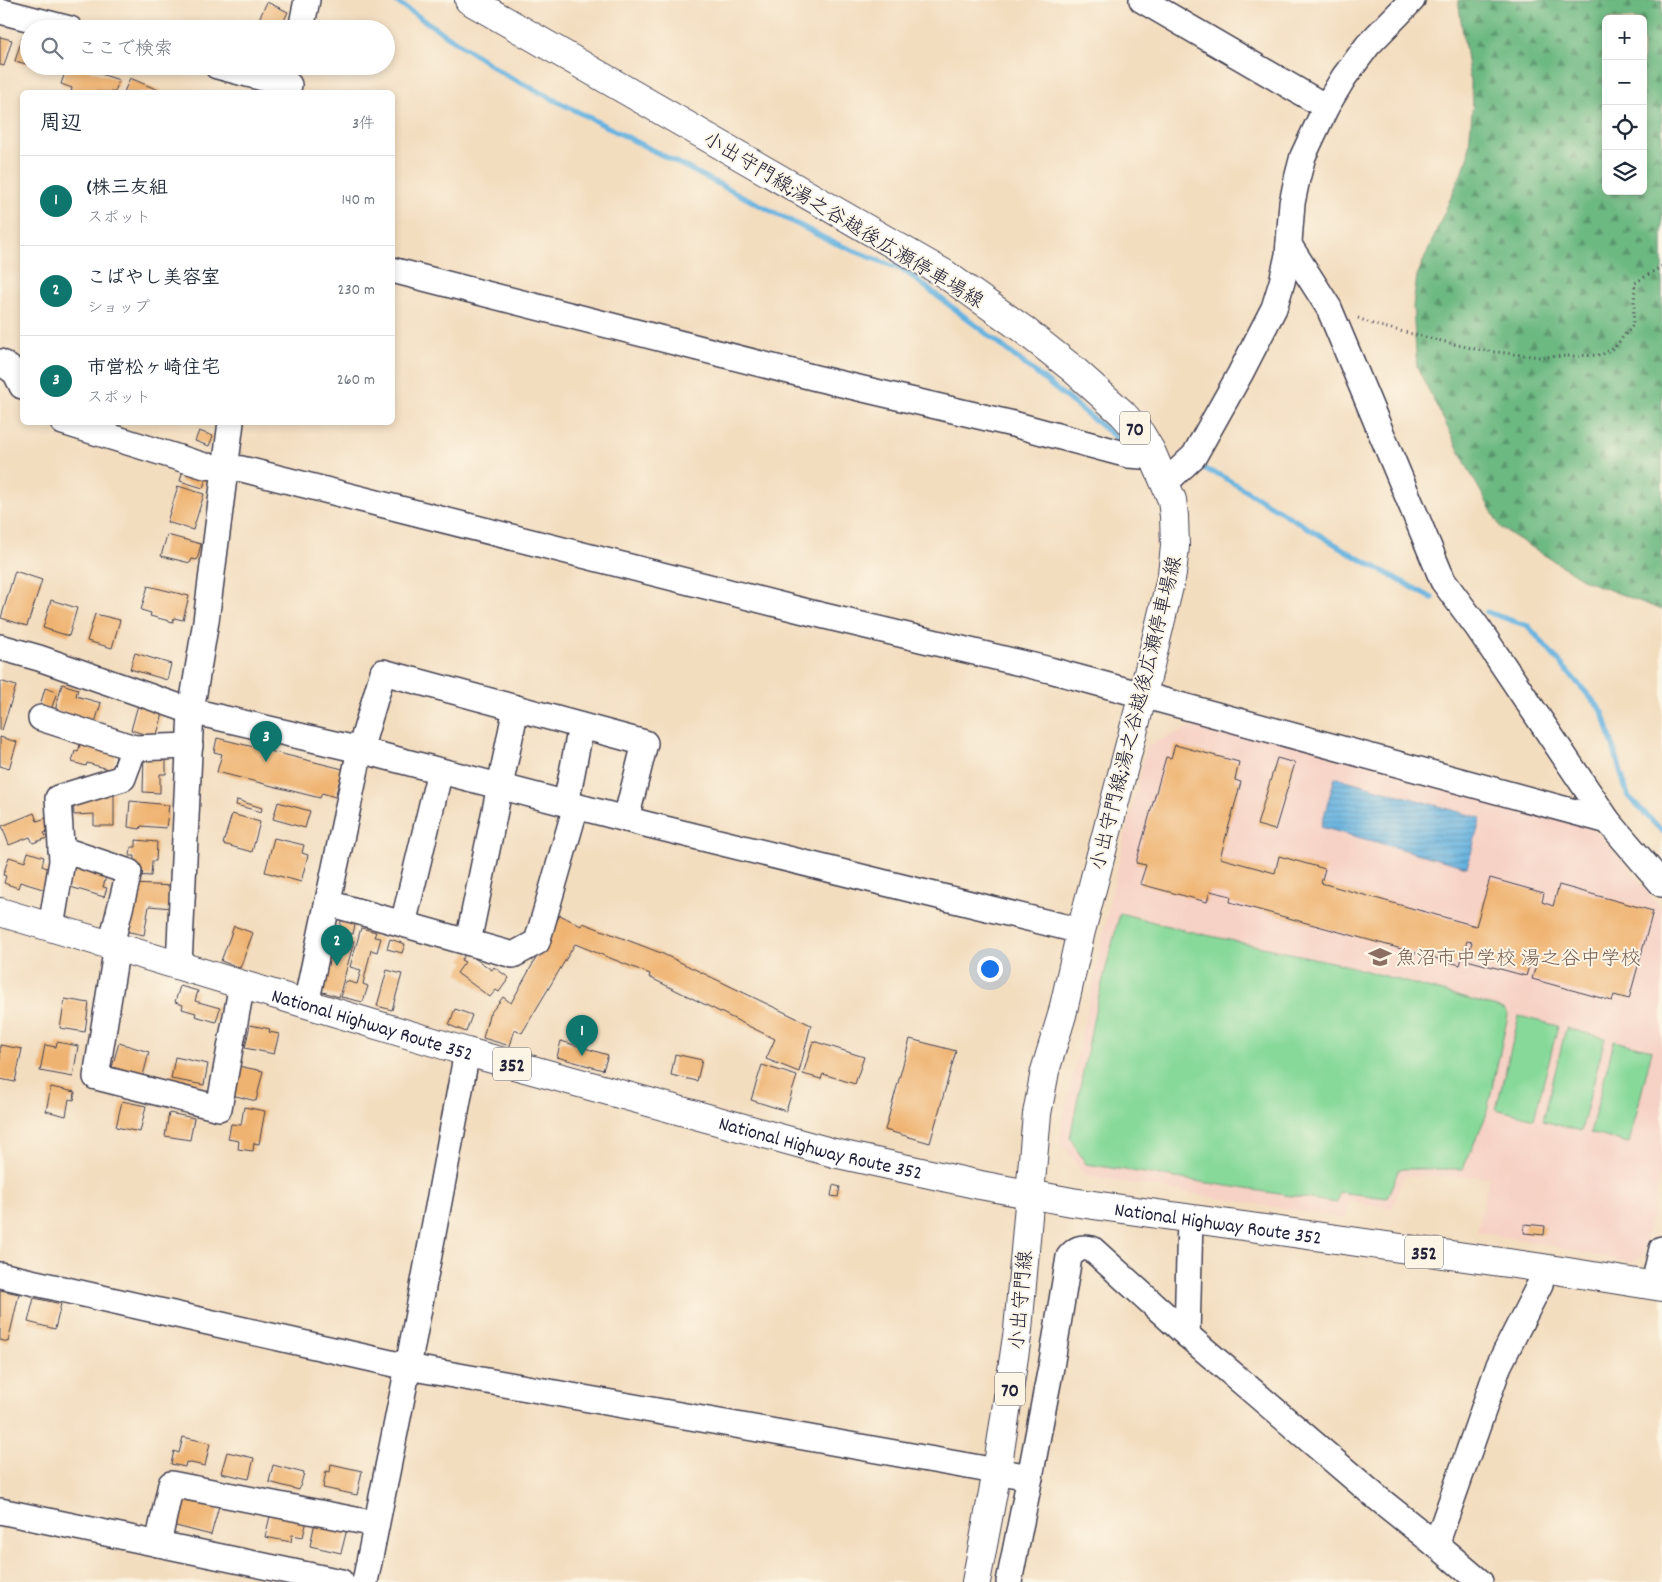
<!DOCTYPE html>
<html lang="ja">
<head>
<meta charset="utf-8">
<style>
  :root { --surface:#fff; --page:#f2f2f3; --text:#1f2937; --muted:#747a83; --line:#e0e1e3; --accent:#0f766e }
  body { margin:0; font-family:Dekko,"Klee One",sans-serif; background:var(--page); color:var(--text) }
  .controls { position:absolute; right:15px; top:15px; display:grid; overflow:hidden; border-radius:8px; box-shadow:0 2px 8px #0003 }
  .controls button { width:45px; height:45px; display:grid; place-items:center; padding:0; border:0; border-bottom:1px solid var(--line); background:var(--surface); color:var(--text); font:25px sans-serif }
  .you { position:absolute; left:989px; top:968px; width:18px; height:18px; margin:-12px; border:4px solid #fff; border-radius:50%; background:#1a73e8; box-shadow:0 0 0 8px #1a73e833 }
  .badge { display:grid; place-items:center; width:32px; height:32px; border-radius:50%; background:var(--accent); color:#fff; font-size:16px; font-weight:700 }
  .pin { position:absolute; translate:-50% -41px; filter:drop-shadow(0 1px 2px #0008) }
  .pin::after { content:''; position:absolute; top:26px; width:18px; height:15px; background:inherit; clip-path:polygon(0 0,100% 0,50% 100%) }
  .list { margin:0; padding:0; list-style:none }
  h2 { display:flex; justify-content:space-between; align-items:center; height:65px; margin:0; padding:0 20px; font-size:21px }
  h2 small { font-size:16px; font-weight:400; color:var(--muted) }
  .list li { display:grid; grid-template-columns:32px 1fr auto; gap:15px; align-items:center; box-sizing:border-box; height:90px; padding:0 20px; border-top:1px solid var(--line) }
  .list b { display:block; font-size:19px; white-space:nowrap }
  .list p { margin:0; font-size:16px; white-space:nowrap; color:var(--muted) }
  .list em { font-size:16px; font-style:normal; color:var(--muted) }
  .icon { flex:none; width:28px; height:28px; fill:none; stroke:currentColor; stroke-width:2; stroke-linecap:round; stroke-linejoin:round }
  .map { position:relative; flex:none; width:1662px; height:1582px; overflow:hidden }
  .search { position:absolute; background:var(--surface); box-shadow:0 2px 8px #0003; left:20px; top:20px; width:375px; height:55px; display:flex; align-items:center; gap:12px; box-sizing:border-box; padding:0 18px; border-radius:28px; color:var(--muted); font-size:19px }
  .panel { position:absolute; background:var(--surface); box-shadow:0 2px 8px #0003; left:20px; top:90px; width:375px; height:335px; border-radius:8px }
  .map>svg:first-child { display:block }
  .built { fill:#f6d1c5 }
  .forest { fill:url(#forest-firs); stroke:#486e5e; fill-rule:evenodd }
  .pitch { fill:#87d99a; stroke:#547e6a }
  .water { fill:url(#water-rules); stroke:#446a8e }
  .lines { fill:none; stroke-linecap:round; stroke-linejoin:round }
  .stream { stroke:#66b3e0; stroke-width:5.5 }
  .building { fill:#efb371 }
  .minor-casing { stroke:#413e4f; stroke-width:28 }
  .major-casing { stroke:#413e4f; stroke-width:30 }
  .highway-casing { stroke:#413e4f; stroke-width:30 }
  .path { stroke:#413e4f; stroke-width:3; stroke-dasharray:1 4; stroke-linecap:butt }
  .minor { stroke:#fff; stroke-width:25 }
  .major { stroke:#fff; stroke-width:28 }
  .highway { stroke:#fff; stroke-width:28 }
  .labels { text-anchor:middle; stroke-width:4; stroke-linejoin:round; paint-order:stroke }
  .shield { fill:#fcf5e5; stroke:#63616e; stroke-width:1 }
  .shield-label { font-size:19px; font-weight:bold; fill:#22223b }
  .street-label { font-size:20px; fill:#22223b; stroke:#fcf5e5 }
  .education-label { font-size:20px; fill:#785e54; stroke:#fcf5e5; text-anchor:start }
</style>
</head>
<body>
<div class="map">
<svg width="1662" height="1582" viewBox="0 0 1662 1582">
  <defs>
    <pattern id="forest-firs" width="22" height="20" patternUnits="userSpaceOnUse" patternTransform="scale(1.25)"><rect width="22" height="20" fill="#6db982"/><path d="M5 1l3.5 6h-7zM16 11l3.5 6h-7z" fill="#59966c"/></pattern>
    <pattern id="water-rules" width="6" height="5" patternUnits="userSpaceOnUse" patternTransform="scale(1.25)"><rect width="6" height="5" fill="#66b3e0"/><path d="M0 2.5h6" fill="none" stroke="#5491b7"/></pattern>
  </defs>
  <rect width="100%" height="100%" fill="#fcf5e5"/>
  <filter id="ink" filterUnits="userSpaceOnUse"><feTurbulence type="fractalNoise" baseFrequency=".02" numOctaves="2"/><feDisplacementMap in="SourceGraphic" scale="10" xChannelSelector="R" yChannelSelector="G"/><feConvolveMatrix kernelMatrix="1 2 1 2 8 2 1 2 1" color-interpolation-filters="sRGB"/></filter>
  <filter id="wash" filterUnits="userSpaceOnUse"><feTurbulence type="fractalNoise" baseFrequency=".0096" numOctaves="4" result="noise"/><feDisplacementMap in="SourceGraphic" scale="20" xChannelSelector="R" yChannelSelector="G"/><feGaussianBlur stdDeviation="1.12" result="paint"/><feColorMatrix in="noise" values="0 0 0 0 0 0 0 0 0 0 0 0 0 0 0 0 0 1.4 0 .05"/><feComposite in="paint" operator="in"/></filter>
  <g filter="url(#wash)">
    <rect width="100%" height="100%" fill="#f3ddbf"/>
    <!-- built -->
    <path class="built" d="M1212 719 1593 828 1625 863 1662 910V1165L1643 1255 1631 1263 1523 1240 1477 1232 1489 1177 1403 1176 1392 1209 1348 1201 1346 1219 1085 1176 1059 1140 1116 874 1147 745Z"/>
    <!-- forest -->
    <path class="forest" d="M1458 0H1662V610L1586 581 1501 528 1471 474 1417 367 1413 307 1417 276 1468 158 1473 101ZM1606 19H1643V191H1606Z"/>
    <!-- pitch -->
    <g class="pitch">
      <path d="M1120 913 1183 930 1341 964 1504 1009 1508 1015 1486 1116 1463 1169H1399L1387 1198 1339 1192 1337 1203 1086 1164 1070 1138 1095 1011Z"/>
      <path d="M1519 1016 1558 1026 1534 1119 1496 1109Z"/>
      <path d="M1566 1028 1605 1038 1581 1131 1543 1121Z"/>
      <path d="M1614 1041 1652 1050 1629 1143 1590 1133Z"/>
    </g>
    <!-- water -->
    <path class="water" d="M1335 777 1481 818 1467 867 1321 827Z"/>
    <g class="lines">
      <!-- stream -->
      <g class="stream">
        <path d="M394 0 504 74 830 241 905 271 987 334 1118 439"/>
        <path d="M1204 469 1220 475 1353 555 1432 598"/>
        <path d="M1487 612 1528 626 1603 712 1628 796 1662 831"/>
      </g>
    </g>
    <g id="blocks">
      <!-- building -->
      <g class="building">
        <path d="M267 2 288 12 280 29 259 19Z"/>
        <path d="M0 37 12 40 4 66 0 65Z"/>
        <path d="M22 38 29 41V59L26 64 15 61Z"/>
        <path d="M67 66H77L119 80 115 92H71L72 88 61 84Z"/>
        <path d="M130 78 163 92H124Z"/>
        <path d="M199 431 213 436 209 446 195 441Z"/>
        <path d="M183 469 207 476 203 488 180 481Z"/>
        <path d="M178 486 204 494 193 530 167 522Z"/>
        <path d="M167 535 201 544 197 560 192 559 190 563 161 556Z"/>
        <path d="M15 571 42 580 27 626 1 618Z"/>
        <path d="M148 586 189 596 183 620 174 618 173 622 150 616 151 613 141 610Z"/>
        <path d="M51 600 77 608 69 636 43 628Z"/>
        <path d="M95 614 120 620 112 648 87 641Z"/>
        <path d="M135 653 171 664 167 680 130 669Z"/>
        <path d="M0 681 16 686 2 730H0Z"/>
        <path d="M62 684 78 689 76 696 101 703 95 723 55 711Z"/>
        <path d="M45 688 57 692 51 710 40 706Z"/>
        <path d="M138 705 163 713 156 738 131 730Z"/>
        <path d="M0 737 17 742 9 769 0 766Z"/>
        <path d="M82 737 119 747 112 770 87 763 86 766 72 762 75 751 78 752Z"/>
        <path d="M217 738 343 769 335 797 322 793 320 798 217 772 222 754 214 752Z"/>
        <path d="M1175 745 1239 762 1235 780 1241 782 1220 858 1275 873 1279 856 1325 869 1321 883 1476 926 1490 878 1544 893 1542 902 1553 906 1559 885 1653 911 1629 999 1614 995 1612 1001 1532 979 1537 961 1531 960 1526 976 1467 960 1472 942 1467 941 1460 965 1230 902 1231 896 1210 891 1207 902 1140 884 1146 865 1136 863 1166 757 1171 758Z"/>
        <path d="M144 755 166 756V774H160V793L143 792Z"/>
        <path d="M1277 758 1295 763 1275 830 1257 825Z"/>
        <path d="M114 792V826H94V814L74 815 73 797Z"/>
        <path d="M237 800 262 808 261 812 236 805Z"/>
        <path d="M130 801 169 805 166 828 141 826 140 829 128 827Z"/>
        <path d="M278 802 310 811 305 828 273 819Z"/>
        <path d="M34 813 37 821 46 818 51 830 44 833 47 838 33 843 30 837 9 845 2 826Z"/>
        <path d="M232 814 260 822 252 852 223 844Z"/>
        <path d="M274 838 304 845 302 853 308 855 301 882 265 872Z"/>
        <path d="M136 840 157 842 156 861H152L151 876 134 875 135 856H130L131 847H136Z"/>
        <path d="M28 852 44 857 42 866 52 870 46 890 20 882 18 888 4 883 6 876 3 875 9 857 25 862Z"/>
        <path d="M75 860 108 870 103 887 107 888 104 897 67 886Z"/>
        <path d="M134 884 173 886 172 908 149 906 144 935 120 930Z"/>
        <path d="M560 915 581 926 583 923 661 953 811 1025 799 1072 766 1059 775 1039 649 977 650 974 575 944 522 1033 515 1029 510 1046 483 1038 489 1015 503 997 511 1003Z"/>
        <path d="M342 917 356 920 353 934 339 931Z"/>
        <path d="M234 926 253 933 240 968 221 961Z"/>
        <path d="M361 928 376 932 374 937 381 938 377 952 371 950 363 984 368 986 363 1002 341 997 346 981 357 984 361 970 350 967Z"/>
        <path d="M335 936 354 941 339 997 320 991Z"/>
        <path d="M390 939 405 944 402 953 387 949Z"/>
        <path d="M467 953 492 970 494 967 509 978 499 992 496 990 490 997 457 973 465 962 461 960Z"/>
        <path d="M387 970 402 974 392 1010 377 1006Z"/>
        <path d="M180 986 198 991 195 1001 220 1008 216 1022 195 1016 196 1013 182 1009 183 1005 175 1002Z"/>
        <path d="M65 999 89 1003 85 1032 60 1028Z"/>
        <path d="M455 1009 472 1015 466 1032 449 1025Z"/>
        <path d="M250 1025 270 1029 269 1032 279 1034 274 1054 245 1048Z"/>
        <path d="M910 1039 956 1051 930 1143 885 1130Z"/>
        <path d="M561 1041 608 1055 603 1070 557 1057Z"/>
        <path d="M813 1041 864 1057 855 1084 823 1074 821 1079 803 1074Z"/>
        <path d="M57 1042 78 1046 73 1077 40 1071 45 1045 56 1047Z"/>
        <path d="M119 1043 149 1052 143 1076 112 1067Z"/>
        <path d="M0 1045 22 1049 15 1082 0 1079Z"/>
        <path d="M675 1054 702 1060 697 1081 671 1075Z"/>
        <path d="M175 1057 208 1064 204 1085 171 1079Z"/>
        <path d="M762 1065 797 1076 786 1111 751 1100Z"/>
        <path d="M238 1066 263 1071 256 1101 232 1095Z"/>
        <path d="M51 1087 75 1092 74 1100 69 1099 66 1116 46 1111Z"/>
        <path d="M122 1101 146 1106 140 1132 116 1127Z"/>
        <path d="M244 1107 265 1111 259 1144 254 1143 253 1151 238 1149 239 1141 228 1139 231 1124 241 1125Z"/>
        <path d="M169 1113 194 1118 190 1140 165 1136Z"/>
        <path d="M833 1185 840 1187 838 1197 831 1196Z"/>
        <path d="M1525 1224 1545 1226 1544 1235 1524 1233Z"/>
        <path d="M0 1290 19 1294 8 1342 0 1340Z"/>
        <path d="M34 1298 61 1304 55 1329 28 1322Z"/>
        <path d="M183 1437 210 1443 205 1466 186 1462 185 1467 171 1464 174 1451 179 1453Z"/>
        <path d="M227 1452 254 1458 249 1479 221 1473Z"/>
        <path d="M331 1464 362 1471 357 1495 323 1488 326 1471 330 1472Z"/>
        <path d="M273 1465 304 1473 299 1490 269 1482Z"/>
        <path d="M179 1495 221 1499 211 1535 172 1525Z"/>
        <path d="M271 1512 307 1521 303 1537 292 1535 291 1542 265 1537Z"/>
        <path d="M315 1522 347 1529 341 1553 310 1546Z"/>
      </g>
    </g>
  </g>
  <g filter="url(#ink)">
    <use href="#blocks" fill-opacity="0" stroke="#413e4f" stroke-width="1"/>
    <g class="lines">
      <defs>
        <g id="minor">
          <path d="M1142 0 1326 107"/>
          <path d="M0 11 70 29"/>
          <path d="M301 29 307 0"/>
          <path d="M217 66 289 85"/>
          <path d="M1289 245 1329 308 1443 581 1478 628 1608 821 1662 884"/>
          <path d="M392 270 816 378 1013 424 1128 455 1142 456 1151 451"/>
          <path d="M0 362 15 372 22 386"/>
          <path d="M63 422 205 466 242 469 812 613 1050 670 1608 821"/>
          <path d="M1165 483 1194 456 1240 374 1274 308 1282 282 1288 255 1292 203 1297 179 1303 156 1326 107 1344 77 1368 45 1412 0"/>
          <path d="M0 647 39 658 191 711 360 750 645 824 1081 931"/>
          <path d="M41 718 134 748"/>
          <path d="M566 804 581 726"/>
          <path d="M61 849 129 872 111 945"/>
          <path d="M328 903 513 955 537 942 576 806"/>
          <path d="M403 924 440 771"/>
          <path d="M51 927 62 861 58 798 123 778 134 748 190 746"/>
          <path d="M468 942 516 708"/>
          <path d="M117 946 96 1077 219 1108 242 984"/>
          <path d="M179 965 191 711 206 621 231 422"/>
          <path d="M306 1004 360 750 383 672 645 743 626 819"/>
          <path d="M0 1275 408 1367 1030 1477 1051 1367 1069 1257C1076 1249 1081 1246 1092 1249L1187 1335 1375 1496 1445 1552 1480 1582"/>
          <path d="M1657 1286V1270L1662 1249"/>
          <path d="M1187 1335 1190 1219"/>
          <path d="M0 1511 341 1582"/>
          <path d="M158 1544 171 1484 376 1524"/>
          <path d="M1436 1545 1499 1365 1540 1284 1543 1268"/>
          <path d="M365 1582 408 1367 467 1052"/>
          <path d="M1009 1582 1030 1477"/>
        </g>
        <path id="major" d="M469 0 945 274 1024 330 1073 369 1122 413 1141 434 1151 451 1172 500 1174 516 1175 546 1172 574 1143 694 1081 931 1062 1015 1045 1071 1037 1114 1018 1330 997 1471 976 1582"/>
        <g id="highway">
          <path id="s1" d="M0 912 467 1052 834 1153 980 1185 1072 1202 1543 1268 1662 1287"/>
        </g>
      </defs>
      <!-- minor casing -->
      <use href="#minor" class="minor-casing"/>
      <!-- major casing -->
      <use href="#major" class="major-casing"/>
      <!-- highway casing -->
      <use href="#highway" class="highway-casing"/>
      <!-- path -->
      <path class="path" d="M1358 318 1375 325 1479 350 1540 357 1601 355 1614 348 1633 325 1635 283 1662 266"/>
      <!-- minor -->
      <use href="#minor" class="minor"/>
      <!-- major -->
      <use href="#major" class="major"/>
      <!-- highway -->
      <use href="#highway" class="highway"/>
    </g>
  </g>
  <!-- icons -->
  <defs>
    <symbol id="school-bare" viewBox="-9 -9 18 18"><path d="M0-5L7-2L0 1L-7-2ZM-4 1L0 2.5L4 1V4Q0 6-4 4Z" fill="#8d6e63" stroke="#fcf5e5" stroke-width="2.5" paint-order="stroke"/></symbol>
  </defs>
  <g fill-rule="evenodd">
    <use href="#school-bare" x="1364" y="941" width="32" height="32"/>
  </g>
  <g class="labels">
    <!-- shield labels -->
    <g class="shield">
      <rect x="1120" y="411.5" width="30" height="33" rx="4"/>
      <rect x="493" y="1047.5" width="38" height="33" rx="4"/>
      <rect x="1405" y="1235.5" width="38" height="33" rx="4"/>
      <rect x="995" y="1372.5" width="30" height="33" rx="4"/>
    </g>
    <g class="shield-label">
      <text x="1135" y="435">70</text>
      <text x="512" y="1071">352</text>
      <text x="1424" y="1259">352</text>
      <text x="1010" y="1396">70</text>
    </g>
    <!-- street labels -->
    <g class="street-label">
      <text transform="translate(844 219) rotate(31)" y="7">小出守門線;湯之谷越後広瀬停車場線</text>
      <text transform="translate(1135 713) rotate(-76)" y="7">小出守門線;湯之谷越後広瀬停車場線</text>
      <text dy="7" stroke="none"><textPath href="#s1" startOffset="389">National Highway Route 352</textPath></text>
      <text dy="7" stroke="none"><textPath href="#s1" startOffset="854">National Highway Route 352</textPath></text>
      <text dy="7" stroke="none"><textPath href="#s1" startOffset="1259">National Highway Route 352</textPath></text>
      <text transform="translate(1020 1300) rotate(-85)" y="7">小出守門線</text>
    </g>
    <!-- education labels -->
    <g class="education-label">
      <text x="1396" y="964">魚沼市中学校 湯之谷中学校</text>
    </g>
  </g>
</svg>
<div class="controls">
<button>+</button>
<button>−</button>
<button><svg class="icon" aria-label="locate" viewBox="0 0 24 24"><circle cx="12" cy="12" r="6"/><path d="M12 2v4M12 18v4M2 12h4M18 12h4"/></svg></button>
<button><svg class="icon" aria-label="layers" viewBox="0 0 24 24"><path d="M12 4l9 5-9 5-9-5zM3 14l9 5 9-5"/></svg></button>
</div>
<div class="you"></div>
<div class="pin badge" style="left:582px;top:1056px">1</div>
<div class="pin badge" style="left:337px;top:966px">2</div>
<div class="pin badge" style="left:266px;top:762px">3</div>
<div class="search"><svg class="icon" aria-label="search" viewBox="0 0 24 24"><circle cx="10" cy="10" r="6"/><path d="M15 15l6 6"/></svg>ここで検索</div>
<section class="panel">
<h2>周辺<small>3件</small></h2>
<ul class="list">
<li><span class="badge">1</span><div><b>(株三友組</b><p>スポット</p></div><em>140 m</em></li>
<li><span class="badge">2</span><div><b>こばやし美容室</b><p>ショップ</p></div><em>230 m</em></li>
<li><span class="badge">3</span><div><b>市営松ヶ崎住宅</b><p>スポット</p></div><em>260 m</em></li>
</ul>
</section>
</div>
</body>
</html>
